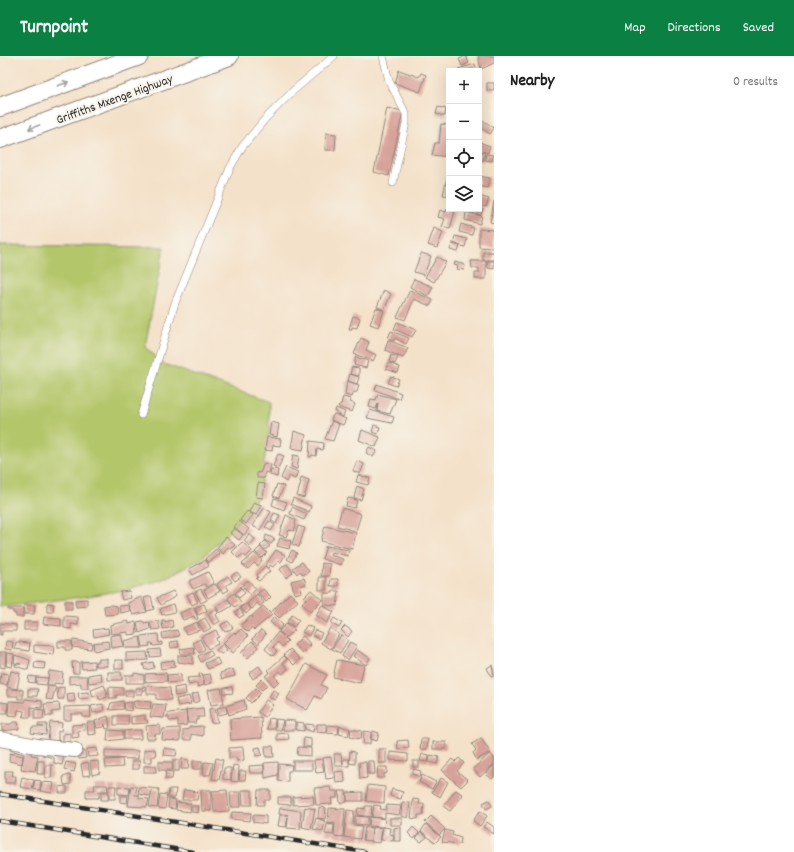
<!DOCTYPE html>
<html lang="en">
<head>
<meta charset="utf-8">
<style>
  :root { --surface:#fff; --page:#f6f6f6; --text:#222; --muted:#767676; --line:#e0e0e0; --accent:#0b8043 }
  body { margin:0; font-family:Dekko,sans-serif; background:var(--page); color:var(--text) }
  .controls { position:absolute; right:12px; top:12px; display:grid; overflow:hidden; border-radius:0px; box-shadow:0 4px 16px #0002 }
  .controls button { width:36px; height:36px; display:grid; place-items:center; padding:0; border:0; border-bottom:1px solid var(--line); background:var(--surface); color:var(--text); font:20px sans-serif }
  .list { margin:0; padding:0; list-style:none }
  h2 { display:flex; justify-content:space-between; align-items:center; height:52px; margin:0; padding:0 16px; font-size:17px }
  h2 small { font-size:13px; font-weight:400; color:var(--muted) }
  .icon { flex:none; width:22px; height:22px; fill:none; stroke:currentColor; stroke-width:2; stroke-linecap:round; stroke-linejoin:round }
  .map { position:relative; flex:none; width:494px; height:796px; overflow:hidden }
  header { display:flex; align-items:center; gap:24px; box-sizing:border-box; height:56px; padding:0 20px; background:var(--accent); color:#fff }
  header strong { font-size:19px }
  nav { display:flex; gap:22px; margin-inline-start:auto; font-size:14px }
  main { display:flex }
  aside { flex:1; background:var(--surface) }
  .map>svg:first-child { display:block }
  .green { fill:#b3c669; stroke:#6f784a }
  .building { fill:#d7a299 }
  .lines { fill:none; stroke-linecap:round; stroke-linejoin:round }
  .service-casing { stroke:#90867a; stroke-width:8 }
  .minor-casing { stroke:#90867a; stroke-width:16 }
  .tertiary-casing { stroke:#90867a; stroke-width:20 }
  .service { stroke:#fff; stroke-width:7 }
  .minor { stroke:#fff; stroke-width:14 }
  .tertiary { stroke:#fff; stroke-width:18 }
  .rail-casing { stroke:#2b2b2b; stroke-width:4.5 }
  .rail { stroke:#f7f3e8; stroke-width:3; stroke-dasharray:9; stroke-linecap:butt }
  .oneway { stroke:#a0a0a0 }
  .labels { text-anchor:middle; stroke-width:4; stroke-linejoin:round; paint-order:stroke }
  .street-label { font-size:13px; fill:#2b2b2b; stroke:#f7f3e8 }
</style>
</head>
<body>
<header>
<strong>Turnpoint</strong>
<nav><a>Map</a><a>Directions</a><a>Saved</a></nav>
</header>
<main>
<div class="map">
<svg width="494" height="796" viewBox="0 0 494 796">
  <rect width="100%" height="100%" fill="#f7f3e8"/>
  <filter id="ink" filterUnits="userSpaceOnUse"><feTurbulence type="fractalNoise" baseFrequency=".025" numOctaves="2"/><feDisplacementMap in="SourceGraphic" scale="8" xChannelSelector="R" yChannelSelector="G"/><feConvolveMatrix kernelMatrix="1 2 1 2 8 2 1 2 1" color-interpolation-filters="sRGB"/></filter>
  <filter id="wash" filterUnits="userSpaceOnUse"><feTurbulence type="fractalNoise" baseFrequency=".012" numOctaves="4" result="noise"/><feDisplacementMap in="SourceGraphic" scale="16" xChannelSelector="R" yChannelSelector="G"/><feGaussianBlur stdDeviation="0.9" result="paint"/><feColorMatrix in="noise" values="0 0 0 0 0 0 0 0 0 0 0 0 0 0 0 0 0 1.4 0 .05"/><feComposite in="paint" operator="in"/></filter>
  <g filter="url(#wash)">
    <rect width="100%" height="100%" fill="#f4e1c9"/>
    <!-- green -->
    <path class="green" d="M0 189 164 191 145 291 164 308 269 346V375L259 440 228 477 201 503 161 524 124 534 82 541 0 551Z"/>
    <g id="blocks">
      <!-- building -->
      <g class="building">
        <path d="M466 0 469 7 462 10 459 3Z"/>
        <path d="M478 0H494V7L481 13Z"/>
        <path d="M475 8 477 15H459L458 13Z"/>
        <path d="M399 14 419 21 421 17 426 19 420 36 395 27Z"/>
        <rect x="487" y="27" width="7" height="7"/>
        <path d="M438 51 446 53 445 60 436 58Z"/>
        <path d="M387 52 403 55 389 120 374 116Z"/>
        <path d="M484 65 494 72 490 78 479 71Z"/>
        <path d="M441 68 449 69V101L432 99 435 87H439Z"/>
        <path d="M326 77 336 78 335 94H325Z"/>
        <path d="M479 86 490 90 488 97 479 94Z"/>
        <path d="M479 96 485 97 483 105 479 104Z"/>
        <path d="M486 98 493 99 492 105 485 104Z"/>
        <path d="M479 120 490 122 487 132 479 130Z"/>
        <path d="M447 121 449 122V140L443 139Z"/>
        <path d="M479 140 489 143 486 151 479 150Z"/>
        <path d="M494 145V167L490 166Z"/>
        <path d="M479 152 483 153 481 159 473 158 482 160 480 168 465 164 466 156 473 158 474 153Z"/>
        <path d="M447 153 455 155 450 173 442 171 445 163 438 161 440 154 446 156Z"/>
        <path d="M461 168 474 172 472 179 459 176Z"/>
        <path d="M434 172 443 176 437 192 428 189Z"/>
        <path d="M479 173 494 174V192L479 191Z"/>
        <path d="M455 180 467 183 465 191 453 187Z"/>
        <path d="M452 188 460 190 458 196 450 194Z"/>
        <rect x="483" y="196" width="11" height="8"/>
        <path d="M421 197 431 200 424 219 414 216Z"/>
        <path d="M437 201 446 206 434 226 425 221Z"/>
        <path d="M471 205H486V223H475V217H479V212H472Z"/>
        <path d="M487 205H494V213L488 212Z"/>
        <path d="M455 206 465 209 464 214 457 213 458 210 454 209Z"/>
        <path d="M414 223 433 231 428 240 410 231Z"/>
        <path d="M384 234 391 238 384 254 377 251Z"/>
        <path d="M410 234 433 244 430 250 414 243 405 264 397 261Z"/>
        <path d="M376 252 384 255 378 271 370 268Z"/>
        <path d="M353 260 360 262 357 272 352 271V273H349Z"/>
        <path d="M397 266 416 274 412 281 394 273Z"/>
        <path d="M391 275 409 282 406 288 395 282 394 285 388 282Z"/>
        <path d="M361 282 369 286 366 294 376 299 373 305 354 298Z"/>
        <path d="M388 284 408 292 403 302 385 294Z"/>
        <path d="M391 299 398 301 395 308 389 306Z"/>
        <path d="M356 301 368 305 366 312 354 309Z"/>
        <path d="M388 307 400 311 398 317 386 313Z"/>
        <path d="M352 311 359 312V320L350 318Z"/>
        <path d="M350 318 359 321 357 328 348 325Z"/>
        <path d="M391 320 399 323 396 330 388 327Z"/>
        <path d="M347 325 359 329 357 336H354L352 341 345 339Z"/>
        <path d="M377 328 401 337 399 343 375 334Z"/>
        <path d="M378 338 396 343 390 358 377 355 378 348 376 353 369 351 371 343 376 344Z"/>
        <path d="M343 341 351 343 350 346 355 348 352 356 340 352 338 350 341 348Z"/>
        <path d="M336 352 345 356 343 361 337 358V356L335 355Z"/>
        <path d="M370 354 394 361 392 367 367 362Z"/>
        <path d="M334 358 346 363 343 369 331 364Z"/>
        <path d="M332 365 339 368 333 385 325 383Z"/>
        <path d="M271 366 279 368 277 381 269 379Z"/>
        <path d="M374 369 380 371 378 378 372 376Z"/>
        <path d="M362 374 380 381 376 391 359 384Z"/>
        <path d="M294 375 306 379 303 394 291 392Z"/>
        <path d="M267 381 281 383 280 390 273 389 272 395 265 394Z"/>
        <path d="M310 385 324 387 323 394 317 393 316 400 312 399 311 401H309Z"/>
        <path d="M369 391 377 395 373 401 366 397Z"/>
        <path d="M278 398 284 400 278 412 273 410Z"/>
        <path d="M293 399 299 400 297 413 291 411Z"/>
        <path d="M357 405 364 408 360 418 353 415Z"/>
        <path d="M264 407 271 409 269 417 265 416 264 422H257V416L260 417Z"/>
        <path d="M286 411 298 416 295 423 289 420 286 426 281 422Z"/>
        <path d="M271 413 278 414 277 421 270 419Z"/>
        <path d="M358 419 370 422 368 429 356 426Z"/>
        <path d="M301 421 309 424 304 442 297 440 301 426H300Z"/>
        <path d="M258 427 265 428 263 442 256 441Z"/>
        <path d="M277 428 284 430 279 442 273 440Z"/>
        <path d="M357 430 364 433 361 444 354 442Z"/>
        <path d="M274 442 287 446 284 454 272 449Z"/>
        <path d="M293 442 311 450 309 456 291 448Z"/>
        <path d="M348 442 357 444 355 452 346 450Z"/>
        <path d="M254 446 261 449 256 459 249 456 253 459 246 468 240 464 247 455 249 456Z"/>
        <path d="M292 451 307 458 304 464 290 458Z"/>
        <path d="M264 452 271 456 260 474 253 470Z"/>
        <path d="M342 452 361 458 356 475 337 470Z"/>
        <path d="M274 457 280 459 276 468 271 464Z"/>
        <path d="M286 459 296 464 295 468 296 469 294 475 289 474 286 481 279 479Z"/>
        <path d="M239 465 249 473 244 479 234 471Z"/>
        <path d="M269 465 275 469 271 475 265 471Z"/>
        <path d="M298 470 305 472 299 491 292 488Z"/>
        <path d="M325 470 356 477 352 493 321 485Z"/>
        <path d="M234 472 243 479 239 484 230 477Z"/>
        <path d="M249 478 255 483 250 490 244 485Z"/>
        <path d="M266 479 275 483 271 488 265 484Z"/>
        <path d="M226 481 235 489 230 493 228 491 223 498 217 492Z"/>
        <path d="M280 482 291 485 289 493 277 490Z"/>
        <path d="M265 485 270 490 265 494 260 490Z"/>
        <path d="M242 486 252 495 246 501 243 498 238 502 232 496Z"/>
        <path d="M326 490 349 494 348 500 331 496 330 499 343 503 341 509 322 503Z"/>
        <path d="M260 491 267 497 262 502 255 496Z"/>
        <path d="M216 493 220 498 208 507 205 503Z"/>
        <path d="M276 494 285 499 281 506 278 505 273 511 270 509 268 512 265 510Z"/>
        <path d="M292 494 297 497 292 506 287 503Z"/>
        <path d="M254 497 262 504 258 510 254 507 248 513 242 508Z"/>
        <path d="M206 504 209 510 193 519 189 513Z"/>
        <path d="M302 506 309 515 303 519 300 515 297 518 293 512Z"/>
        <path d="M322 507 330 508 329 520H321Z"/>
        <path d="M287 508 293 517 286 522 280 513Z"/>
        <path d="M265 510 270 515 259 525 256 523 258 521 257 519Z"/>
        <path d="M208 516 214 527 206 531 205 528 193 533 189 525Z"/>
        <path d="M237 516 241 521 235 525 231 520Z"/>
        <path d="M228 520 232 526 226 529 229 534 223 537 217 528Z"/>
        <rect x="319" y="521" width="7" height="13"/>
        <path d="M304 522 306 528 300 530 302 536 295 538 291 525Z"/>
        <path d="M331 523H338V530H330Z"/>
        <path d="M248 524 256 533 250 539 244 531 242 533 240 531Z"/>
        <path d="M215 528 220 535 208 542 204 534Z"/>
        <path d="M241 532 245 537 239 542 235 537Z"/>
        <path d="M201 533 207 544 201 547 195 536Z"/>
        <path d="M263 533 271 541 266 546 258 537Z"/>
        <path d="M311 534 322 544 310 556 302 547 306 543 304 541Z"/>
        <path d="M130 535 131 542 122 544 120 536Z"/>
        <path d="M173 535 176 540 161 549 157 542Z"/>
        <path d="M333 535H339L337 550 324 549V537H333Z"/>
        <path d="M193 536 198 546 192 549 187 539Z"/>
        <path d="M234 537 241 546 235 551 228 542Z"/>
        <path d="M290 537 298 545 279 562 272 555Z"/>
        <path d="M257 538 264 547 260 550 257 547 252 553 247 548Z"/>
        <path d="M151 540 154 553 147 555 144 542Z"/>
        <path d="M141 541 147 556 133 559 128 547Z"/>
        <path d="M87 543V550L76 551 75 544Z"/>
        <path d="M228 543 232 550 220 557 216 551Z"/>
        <rect x="65" y="545" width="7" height="8"/>
        <path d="M47 547 54 548 53 556H47Z"/>
        <path d="M173 548 175 556 162 559 160 553Z"/>
        <path d="M204 548 207 555 198 559 195 552Z"/>
        <path d="M247 548 251 553 246 558 240 551Z"/>
        <path d="M24 549H35L34 558H24Z"/>
        <path d="M111 549 117 550 118 558 105 559 104 550Z"/>
        <path d="M129 549 130 555 120 557 119 550Z"/>
        <path d="M322 549 334 556 327 567 316 559Z"/>
        <path d="M263 550 272 559 254 574 251 571 249 576 246 575 241 569 251 560 253 562 252 560Z"/>
        <path d="M194 551 198 563H195L194 560 183 564 180 557Z"/>
        <path d="M8 552H23V561H16V558L13 557V554H8Z"/>
        <path d="M240 553 244 559 239 562 235 556Z"/>
        <path d="M213 554H217L218 557 216 559 220 565 214 569 208 558Z"/>
        <path d="M292 559 299 564 294 571 287 566Z"/>
        <path d="M64 560 78 561V569L71 568V573L64 572Z"/>
        <path d="M44 561 61 562V570L43 568Z"/>
        <path d="M274 561 283 569 279 574 270 566Z"/>
        <path d="M205 562 211 572 204 576 198 566Z"/>
        <path d="M334 562 342 567 339 572 331 567Z"/>
        <path d="M162 564H165V566L172 564 173 571 163 573Z"/>
        <path d="M128 565 129 568 136 566 137 578 128 579V576L111 578 110 569Z"/>
        <path d="M143 565 144 567 149 566 150 573 139 577 137 566Z"/>
        <path d="M158 565 160 573 152 574 150 566Z"/>
        <path d="M228 565 233 572 225 576 221 569Z"/>
        <rect x="24" y="566" width="13" height="8"/>
        <path d="M197 566 200 574 186 578 183 572Z"/>
        <path d="M0 567 16 569V575H2V579H0Z"/>
        <path d="M287 567 295 574 285 582 288 585 282 591 278 586 273 591 277 595 273 600 265 593 278 576 284 580 279 575Z"/>
        <path d="M307 569 313 572 309 580 302 576Z"/>
        <path d="M345 570 352 575 348 581 341 574Z"/>
        <path d="M108 572 109 578 94 581 93 574Z"/>
        <path d="M330 572 339 578 331 593 321 587Z"/>
        <path d="M241 573 248 580 233 597 223 587 234 576 236 578Z"/>
        <path d="M177 574 179 580 163 583 162 577Z"/>
        <path d="M216 574 219 581 216 582 218 588 208 593 201 581Z"/>
        <path d="M261 574 266 578 258 588 252 583Z"/>
        <path d="M315 574 322 577 319 583 312 579Z"/>
        <path d="M121 578 124 590 111 592 110 580Z"/>
        <path d="M158 578 159 587 162 586V589L153 590 152 587H149L150 590 143 591 141 580Z"/>
        <path d="M341 579 348 584 340 597 332 593Z"/>
        <path d="M303 580 311 589 303 597 294 589Z"/>
        <path d="M140 581 142 592H125L124 585Z"/>
        <path d="M200 583 205 593 199 597 193 587Z"/>
        <path d="M73 584 92 587 91 593 72 591Z"/>
        <path d="M6 585 13 586 12 594 5 593Z"/>
        <path d="M58 585H72V594H65V591H58Z"/>
        <path d="M108 585 109 592 94 595 93 587Z"/>
        <path d="M178 585 179 591 171 592 170 586Z"/>
        <path d="M252 585 258 591 247 603 241 597Z"/>
        <path d="M16 586 30 587 29 595 15 593Z"/>
        <path d="M350 586 357 590 348 604 342 600Z"/>
        <path d="M223 588 227 594 221 598 216 594Z"/>
        <path d="M34 589 54 590 53 599 34 596Z"/>
        <path d="M194 591 195 598H181L180 593Z"/>
        <path d="M160 593 161 600 150 601 149 594Z"/>
        <path d="M290 593 300 603 294 609 284 599Z"/>
        <path d="M210 594 213 599 201 606 198 600Z"/>
        <path d="M357 594 370 602 366 609 353 600Z"/>
        <path d="M0 596H6L5 612 0 611Z"/>
        <path d="M147 596 148 604 126 605V597Z"/>
        <path d="M7 597 14 598 12 611 6 610Z"/>
        <path d="M15 599 30 604 28 614 15 610V608H21L14 607Z"/>
        <path d="M178 599 193 600V608L178 606Z"/>
        <path d="M284 600 287 603 283 607 288 613 282 618 280 615 274 620 279 625 274 630 265 620 270 616 268 614Z"/>
        <path d="M217 602 220 608 208 613 205 607Z"/>
        <path d="M99 603H107V610H96V605H99Z"/>
        <rect x="115" y="604" width="8" height="9"/>
        <path d="M174 604 175 611 161 613 160 606Z"/>
        <path d="M337 604 364 609 360 627 333 621Z"/>
        <path d="M94 605 95 612 82 613 81 606Z"/>
        <path d="M35 606 45 607 44 613 34 612Z"/>
        <path d="M72 606H79V617H73Z"/>
        <path d="M153 606 154 612 145 614 143 608Z"/>
        <path d="M306 608 327 619 321 629 327 632 321 643 315 640 307 654 287 643Z"/>
        <path d="M492 609 494 619 491 620 487 612Z"/>
        <path d="M259 610 263 616 253 623 249 617Z"/>
        <path d="M233 613 235 620 222 623 220 617Z"/>
        <path d="M11 615 20 617 17 633 7 631Z"/>
        <path d="M49 615 63 617 62 628 54 627V630L47 629Z"/>
        <path d="M108 616H121L122 624H108Z"/>
        <path d="M1 617 8 618 7 629 0 628Z"/>
        <path d="M101 617 102 625 89 627 88 619Z"/>
        <path d="M134 617 144 619V627H126V619H134Z"/>
        <path d="M166 617 167 625 145 626V618Z"/>
        <path d="M202 617 204 629 198 631 197 627 189 629 187 622 200 621 199 618Z"/>
        <path d="M181 618V626L168 627 167 619Z"/>
        <path d="M210 618 212 627 205 629 203 619Z"/>
        <path d="M29 620 36 621 35 627 28 626Z"/>
        <path d="M69 620H87L88 632H81V627L69 628Z"/>
        <path d="M36 621 48 622 47 629 36 628Z"/>
        <path d="M262 623 267 629 262 634 256 629Z"/>
        <path d="M104 629 108 638H106L107 641 100 644 98 639 93 641 91 634Z"/>
        <path d="M48 630 56 631 52 644 46 643Z"/>
        <path d="M143 630 146 631V634H142V638H136V632H143Z"/>
        <path d="M147 630 170 632 171 644 156 643V638H147Z"/>
        <path d="M185 630 186 638 175 640 174 632Z"/>
        <path d="M64 631V643H58L57 632Z"/>
        <path d="M109 631 123 632V639H116V642H109Z"/>
        <path d="M232 631 233 637 224 638 223 632Z"/>
        <path d="M221 632 224 647 211 649 208 634Z"/>
        <path d="M256 632 261 637 251 647 246 642Z"/>
        <path d="M7 633 23 634V643H18V640H7Z"/>
        <path d="M28 633H38L37 640H28Z"/>
        <rect x="125" y="634" width="8" height="6"/>
        <path d="M273 634 279 637 275 644 269 641Z"/>
        <path d="M88 636 89 642 79 643 78 637Z"/>
        <path d="M74 637 75 645 68 646 67 638Z"/>
        <path d="M198 637 200 645 193 647 191 639Z"/>
        <path d="M189 640 191 648 178 650 176 643Z"/>
        <path d="M25 643 42 645V652L31 651V661H23L24 655 18 654 17 660 8 659 9 645 24 646Z"/>
        <path d="M244 644 246 653 229 659 226 650Z"/>
        <path d="M266 644 273 649 265 661 258 656Z"/>
        <path d="M123 645 124 653 109 654 111 647Z"/>
        <path d="M136 645 151 646 150 653 135 652 133 646Z"/>
        <path d="M0 646 8 647 7 657H0Z"/>
        <path d="M132 646V655L125 654 124 647Z"/>
        <path d="M59 647 60 655 52 656V660H46L44 648Z"/>
        <path d="M103 648 104 655 93 657 91 650Z"/>
        <path d="M153 648 166 649 164 662 150 661Z"/>
        <path d="M90 650 91 661H83V658H71V664H64V651Z"/>
        <path d="M226 650 227 657 219 659 217 652Z"/>
        <path d="M203 652 204 661H198V664H195L196 667H188L186 654Z"/>
        <path d="M215 652 218 666 211 667 209 653Z"/>
        <path d="M35 653 44 654 43 663H35Z"/>
        <path d="M186 655 187 669 178 670V664L169 665V661H166L169 657Z"/>
        <path d="M145 659V664H147L148 667 131 668V661Z"/>
        <path d="M108 660 110 672 106 673 105 668 104 671 97 672 95 665Z"/>
        <rect x="114" y="660" width="14" height="9"/>
        <path d="M261 661 262 682 231 684 230 663Z"/>
        <path d="M269 662 275 663 274 673H267Z"/>
        <path d="M276 663 283 664 281 674H275Z"/>
        <path d="M284 664 295 665V674H283Z"/>
        <path d="M13 666H18L19 673 2 675V668H11Z"/>
        <path d="M50 666 62 667 61 675H58V685L48 686Z"/>
        <path d="M87 666H95L96 678 88 679Z"/>
        <path d="M296 666 304 667V675L296 674Z"/>
        <path d="M38 668H47L46 679 31 677 32 671H44L38 670Z"/>
        <path d="M85 668V674L78 675 79 681 72 682V669Z"/>
        <path d="M306 668 314 669 313 676 305 673Z"/>
        <path d="M317 668H326V677L317 676Z"/>
        <path d="M160 669V678H155V683H147L146 670Z"/>
        <path d="M328 669 339 670 338 678 327 677Z"/>
        <path d="M203 670V680L191 678V684H183V674L189 673V671Z"/>
        <path d="M340 670 350 673 348 680 339 678Z"/>
        <path d="M180 672V685L162 684 163 673Z"/>
        <path d="M351 673 362 675 361 683 350 681Z"/>
        <path d="M108 674 123 675V683L107 685Z"/>
        <path d="M135 674H141V683H124V675Z"/>
        <path d="M364 675 371 676 370 688H363Z"/>
        <path d="M373 675 379 677 377 685 371 683Z"/>
        <path d="M70 677V686H63V678Z"/>
        <path d="M288 677 289 683 277 684V678Z"/>
        <path d="M304 682 311 683V691H303Z"/>
        <path d="M481 682 490 696 477 704 473 697 476 694 472 688Z"/>
        <path d="M421 683H428L427 693H420Z"/>
        <path d="M408 684 409 692 398 693 397 685Z"/>
        <rect x="433" y="686" width="13" height="7"/>
        <path d="M11 687 32 692 31 699 38 700 35 715 21 713 24 698 10 694Z"/>
        <path d="M265 690H273L274 701H266Z"/>
        <path d="M243 691 244 704 237 705 236 701 229 702V692Z"/>
        <path d="M260 691 262 699 256 700 255 692Z"/>
        <path d="M298 691 311 692V700L297 699Z"/>
        <path d="M43 692 65 696 62 709 54 707V702L42 699Z"/>
        <path d="M97 692 98 700 88 701 87 693Z"/>
        <path d="M164 692 177 694 176 700 163 699Z"/>
        <path d="M155 693 156 700H152V706H144V694Z"/>
        <rect x="379" y="693" width="7" height="14"/>
        <path d="M105 694 138 695V703L105 702Z"/>
        <path d="M78 695H85L86 702 79 703Z"/>
        <path d="M350 695 355 696V708L349 707Z"/>
        <path d="M390 696 408 698V705L390 704Z"/>
        <path d="M10 697 23 700 22 708 9 705Z"/>
        <path d="M490 697 494 702V708L480 721 473 713Z"/>
        <path d="M334 698H341L343 708V703H349V710H335Z"/>
        <path d="M422 698 429 699 428 706 420 705Z"/>
        <path d="M430 699 439 701 437 708 429 706Z"/>
        <path d="M331 701 334 722 326 723 323 702Z"/>
        <path d="M216 702 223 704 219 724 212 723Z"/>
        <path d="M459 702 464 707 457 715 468 724 461 731 442 714 452 703 455 706Z"/>
        <path d="M122 703 123 711 106 712 105 704Z"/>
        <path d="M182 703 189 704 188 713H181Z"/>
        <path d="M322 703 324 716 316 717 314 704Z"/>
        <rect x="173" y="704" width="6" height="11"/>
        <path d="M38 705H44V718H37Z"/>
        <path d="M98 705 100 717 92 719 90 706Z"/>
        <path d="M132 705H140L139 713H132Z"/>
        <rect x="193" y="705" width="9" height="8"/>
        <rect x="293" y="705" width="19" height="9"/>
        <path d="M368 705H374L375 718H368Z"/>
        <rect x="413" y="705" width="6" height="6"/>
        <path d="M66 706 76 708 74 716 64 713Z"/>
        <path d="M88 706 90 719 83 720 81 708Z"/>
        <rect x="159" y="706" width="13" height="8"/>
        <path d="M204 706 213 707 210 719H203Z"/>
        <path d="M278 706V719L265 722 264 707Z"/>
        <path d="M359 706H366L367 722 360 723Z"/>
        <path d="M279 708 292 709 291 715H288V726L278 725Z"/>
        <path d="M46 709H52L51 722H45Z"/>
        <path d="M233 709 239 710 238 726 231 725Z"/>
        <path d="M264 709V717H250L249 710Z"/>
        <path d="M494 709V721L492 723 486 718Z"/>
        <rect x="144" y="710" width="12" height="6"/>
        <path d="M378 711H387V717L384 718V722H377Z"/>
        <path d="M224 712H231V724L223 723Z"/>
        <path d="M414 713 421 715 420 721 412 718Z"/>
        <path d="M5 715H13L12 720H16L15 727H5Z"/>
        <path d="M166 715 173 716 172 723H165Z"/>
        <path d="M240 715H246L245 724H239Z"/>
        <path d="M344 715 345 726 336 727 335 716Z"/>
        <path d="M70 719 71 728 64 729 63 720Z"/>
        <path d="M422 719 436 726 432 733 419 726Z"/>
        <path d="M22 721 34 724 32 733 20 731Z"/>
        <path d="M441 722 448 726 440 741 432 736Z"/>
        <path d="M35 724 41 725 40 734 33 733Z"/>
        <path d="M42 726 54 727 52 737 40 735Z"/>
        <path d="M94 729H107L108 735H99V742H86V734H95Z"/>
        <path d="M368 729 385 731 384 747 366 745Z"/>
        <path d="M67 730V737H59V731Z"/>
        <path d="M109 730H116L115 743H109Z"/>
        <path d="M118 730 130 731 129 739 118 738Z"/>
        <path d="M131 730 137 731 135 739H139V742L149 743 147 751 128 750Z"/>
        <path d="M139 731 159 733 157 752 149 751 152 734 150 740 138 738Z"/>
        <path d="M330 731 332 735H337V742H331L332 748 316 749 314 732Z"/>
        <path d="M169 733H176L175 742H168Z"/>
        <path d="M392 733 403 736 401 743 390 740Z"/>
        <path d="M184 734 198 736 197 744H182Z"/>
        <path d="M201 734H211V755H202Z"/>
        <path d="M227 734 229 755 214 756 212 735Z"/>
        <path d="M242 734H252V749H243Z"/>
        <path d="M258 734H270V744H264V749H257Z"/>
        <path d="M456 734 463 739 450 755 443 750Z"/>
        <path d="M339 735H346L347 746 340 747Z"/>
        <rect x="101" y="736" width="7" height="8"/>
        <path d="M230 736H240L241 751H231Z"/>
        <path d="M363 736V745H347V737Z"/>
        <path d="M160 738 167 739 165 753 158 752Z"/>
        <path d="M120 740H128L127 747 120 746Z"/>
        <path d="M313 740 314 748 293 749V741Z"/>
        <path d="M278 741H291V749L278 748Z"/>
        <path d="M169 743 176 744 175 753 168 752Z"/>
        <path d="M413 743 420 744 419 748H424L423 759H418V763L411 762Z"/>
        <path d="M489 744 492 750 486 753 483 747Z"/>
        <path d="M177 746 191 748 190 756 176 754Z"/>
        <path d="M402 746 410 747 408 762 401 760Z"/>
        <path d="M374 749 381 750 380 753 386 754 387 749 401 750 399 759 385 757V762L372 761Z"/>
        <path d="M192 750H199L198 757 192 756Z"/>
        <path d="M365 750H372L371 761 357 759 358 752 365 753Z"/>
        <path d="M305 751 315 753 311 773 302 771Z"/>
        <path d="M319 751 326 752 325 763 318 762Z"/>
        <path d="M280 752 301 755 300 773 287 772 288 761 286 771 278 770 280 759H288L279 758Z"/>
        <path d="M329 752 345 753 343 781 334 780 335 766 328 767Z"/>
        <path d="M347 754 354 755 353 769 362 770 360 783 344 781Z"/>
        <path d="M480 755 487 760 480 770 473 765Z"/>
        <path d="M232 756 251 757 250 765 231 763Z"/>
        <path d="M253 759 266 760V768L253 766Z"/>
        <path d="M355 760 368 761V769L355 768Z"/>
        <path d="M431 760 445 773 439 779 425 766Z"/>
        <path d="M370 761 385 763 384 771 369 770Z"/>
        <path d="M316 762 325 765 323 775 313 773Z"/>
        <rect x="390" y="762" width="12" height="7"/>
        <path d="M487 766 494 771V778L483 771Z"/>
        <path d="M327 768 334 769 333 779 325 778Z"/>
        <path d="M426 768 441 781 435 787 421 775Z"/>
        <path d="M365 771 372 772 371 785 363 784Z"/>
        <path d="M373 771 382 772 380 787 371 786Z"/>
        <path d="M383 771 390 772 389 778 394 779 393 785 381 784Z"/>
        <path d="M401 771V785H394V772Z"/>
        <path d="M413 771 419 777 414 783 408 777Z"/>
        <path d="M445 774 453 776 452 779 461 782 460 788 442 786Z"/>
        <path d="M421 776 427 781 421 786 416 782Z"/>
      </g>
    </g>
  </g>
  <g filter="url(#ink)">
    <use href="#blocks" fill-opacity="0" stroke="#90867a" stroke-width="1"/>
    <g class="lines">
      <defs>
        <g id="service">
          <path d="M383 0 389 25 406 58V67L393 127"/>
          <path d="M141 359 175 247 230 112 242 91 265 63 294 34 334 0"/>
        </g>
        <path id="minor" d="M0 683 37 690 75 694"/>
        <g id="tertiary">
          <path d="M0 51 139 0"/>
          <path d="M0 83 229 0"/>
        </g>
      </defs>
      <!-- service casing -->
      <use href="#service" class="service-casing"/>
      <!-- minor casing -->
      <use href="#minor" class="minor-casing"/>
      <!-- tertiary casing -->
      <use href="#tertiary" class="tertiary-casing"/>
      <!-- service -->
      <use href="#service" class="service"/>
      <!-- minor -->
      <use href="#minor" class="minor"/>
      <!-- tertiary -->
      <use href="#tertiary" class="tertiary"/>
      <defs>
        <g id="rail">
          <path d="M0 738 365 796"/>
          <path d="M0 765 193 796"/>
        </g>
      </defs>
      <!-- rail casing -->
      <use href="#rail" class="rail-casing"/>
      <!-- rail -->
      <use href="#rail" class="rail"/>
    </g>
    <!-- one-way arrows -->
    <defs><path id="oneway-shaft" d="M-6 0H5M1.5-3L5.5 0L1.5 3" fill="none" stroke-width="1.6" stroke-linecap="round" stroke-linejoin="round"/></defs>
    <g class="oneway">
      <use href="#oneway-shaft" transform="translate(63 28) rotate(-20)"/>
      <use href="#oneway-shaft" transform="translate(34 71) rotate(160)"/>
    </g>
  </g>
  <g class="labels">
    <!-- street labels -->
    <g class="street-label">
      <text transform="translate(114 42) rotate(-20)" y="5">Griffiths Mxenge Highway</text>
    </g>
  </g>
</svg>
<div class="controls">
<button>+</button>
<button>−</button>
<button><svg class="icon" aria-label="locate" viewBox="0 0 24 24"><circle cx="12" cy="12" r="6"/><path d="M12 2v4M12 18v4M2 12h4M18 12h4"/></svg></button>
<button><svg class="icon" aria-label="layers" viewBox="0 0 24 24"><path d="M12 4l9 5-9 5-9-5zM3 14l9 5 9-5"/></svg></button>
</div>
</div>
<aside>
<h2>Nearby<small>0 results</small></h2>
<ul class="list">
</ul>
</aside>
</main>
</body>
</html>
